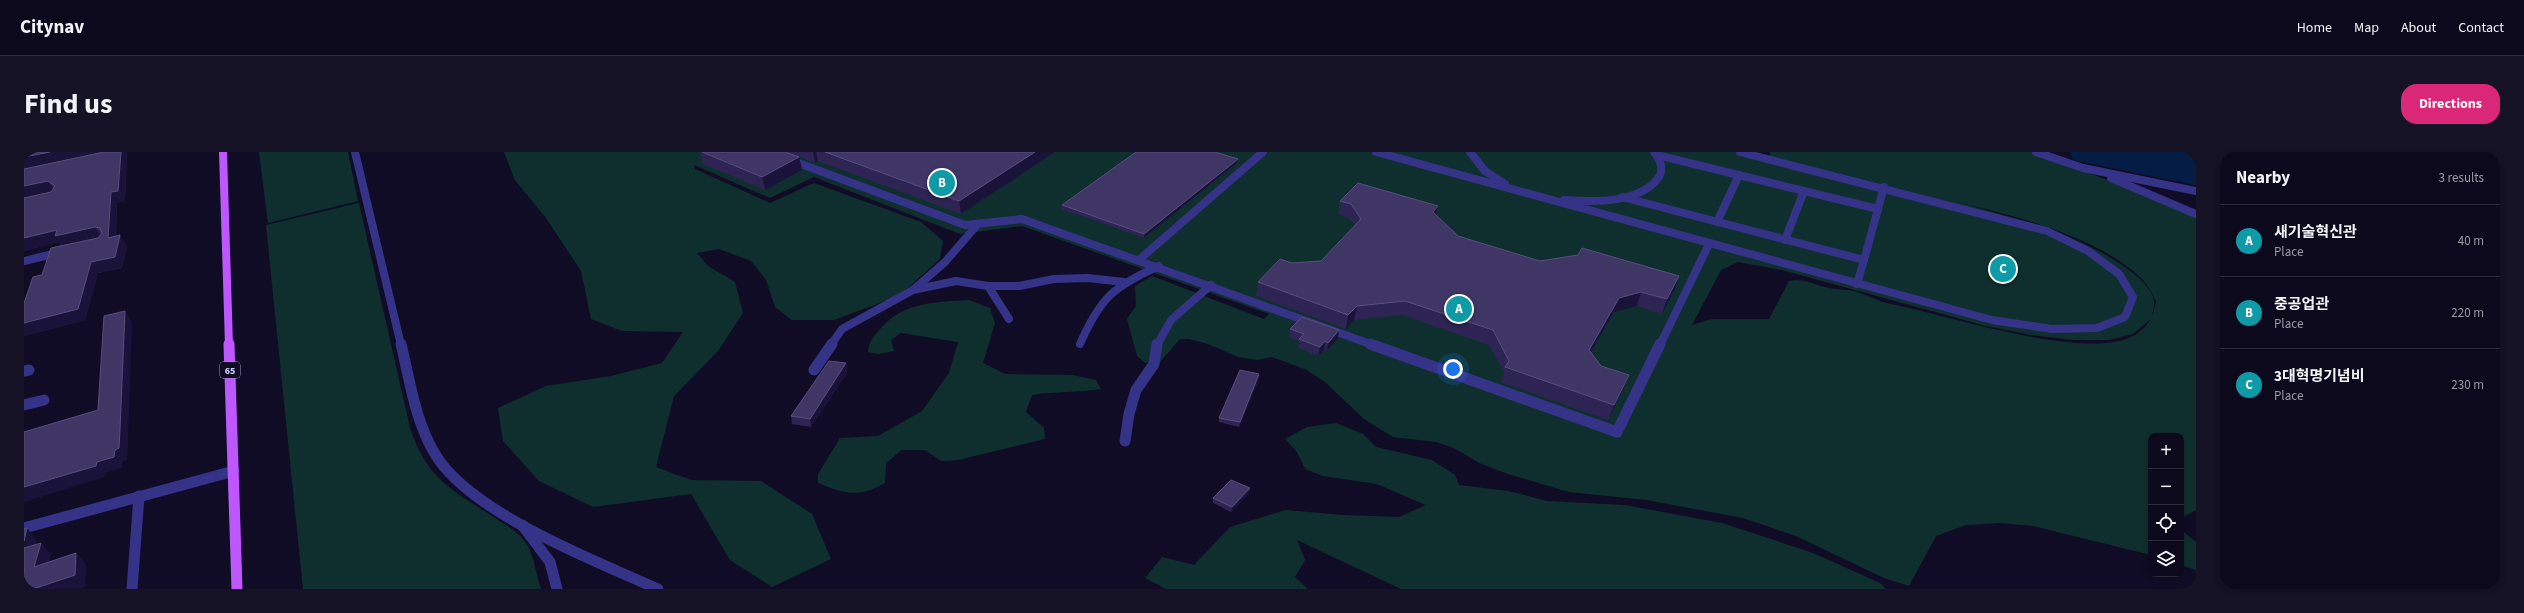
<!DOCTYPE html>
<html lang="en">
<head>
<meta charset="utf-8">
<style>
  :root { --surface:#0c091c; --page:#151225; --text:#f1f3f6; --muted:#9a9aa3; --line:#2c2a3b; --accent:#db2777 }
  body { margin:0; font-family:"Source Sans 3","Noto Sans KR",sans-serif; background:var(--page); color:var(--text) }
  .controls { position:absolute; right:12px; bottom:12px; display:grid; overflow:hidden; border-radius:8px; box-shadow:0 2px 6px #0003 }
  .controls button { width:36px; height:36px; display:grid; place-items:center; padding:0; border:0; border-bottom:1px solid var(--line); background:var(--surface); color:var(--text); font:20px sans-serif }
  .you { position:absolute; left:1429px; top:217px; width:14px; height:14px; margin:-10px; border:3px solid #fff; border-radius:50%; background:#1a73e8; box-shadow:0 0 0 6px #1a73e833 }
  .badge { display:grid; place-items:center; width:26px; height:26px; border-radius:50%; background:var(--accent); color:#fff; font-size:13px; font-weight:700 }
  .pin { position:absolute; translate:-50% -50%; border:2px solid #fff; box-shadow:0 1px 4px #0006 }
  .list { margin:0; padding:0; list-style:none }
  h2 { display:flex; justify-content:space-between; align-items:center; height:52px; margin:0; padding:0 16px; font-size:17px }
  h2 small { font-size:13px; font-weight:400; color:var(--muted) }
  .list li { display:grid; grid-template-columns:26px 1fr auto; gap:12px; align-items:center; box-sizing:border-box; height:72px; padding:0 16px; border-top:1px solid var(--line) }
  .list b { display:block; font-size:15px; white-space:nowrap }
  .list p { margin:0; font-size:13px; white-space:nowrap; color:var(--muted) }
  .list em { font-size:13px; font-style:normal; color:var(--muted) }
  .icon { flex:none; width:22px; height:22px; fill:none; stroke:currentColor; stroke-width:2; stroke-linecap:round; stroke-linejoin:round }
  .map { position:relative; flex:none; width:2172px; height:437px; overflow:hidden; border-radius:16px }
  header { display:flex; align-items:center; gap:24px; box-sizing:border-box; height:56px; padding:0 20px; background:var(--surface); border-bottom:1px solid var(--line) }
  header strong { font-size:19px }
  nav { display:flex; gap:22px; margin-inline-start:auto; font-size:14px }
  .intro { display:flex; align-items:center; justify-content:space-between; box-sizing:border-box; height:96px; padding:0 24px }
  h1 { margin:0; font-size:28px }
  .button { padding:10px 18px; border-radius:16px; background:var(--accent); color:#fff; font-size:14px; font-weight:700 }
  main { display:flex; gap:24px; padding:0 24px }
  aside { flex:1; background:var(--surface); border-radius:16px; box-shadow:0 2px 6px #0003 }
  .map>svg:first-child { display:block }
  .green { fill:#0f2f2e }
  .water { fill:#051d45 }
  .lines { fill:none; stroke-linecap:round; stroke-linejoin:round }
  .service-far1 { stroke:#353388; stroke-width:8 }
  .service { stroke:#353388; stroke-width:11 }
  .minor-far1 { stroke:#353388; stroke-width:8 }
  .minor { stroke:#353388; stroke-width:11 }
  .primary-far1 { stroke:#be57ff; stroke-width:8 }
  .primary { stroke:#be57ff; stroke-width:11 }
  .wall { fill:#2d2454 }
  .shaded-wall { fill:#1a1339 }
  .building { fill:#3f3666; stroke:#564e7e }
  .labels { text-anchor:middle; stroke-width:3; stroke-linejoin:round; paint-order:stroke }
  .shield { fill:#100c25; stroke:#9a95be; stroke-width:1 }
  .shield-label { font-size:10px; font-weight:bold; fill:#d5d0ff }
</style>
</head>
<body>
<header>
<strong>Citynav</strong>
<nav><a>Home</a><a>Map</a><a>About</a><a>Contact</a></nav>
</header>
<div class="intro"><h1>Find us</h1><a class="button">Directions</a></div>
<main>
<div class="map">
<svg width="2172" height="437" viewBox="0 0 2172 437">
  <rect width="100%" height="100%" fill="#100c25"/>
  <!-- green -->
  <g class="green">
    <path d="M235 0H324L334 49 244 71Z"/>
    <path d="M480 0H1732L1739 4C1834 27 1931 46 2024 77 2050 85 2124 119 2130 148 2131 153 2128 161 2128 166L2109 182 2085 188H2049L2007 183 1962 174 1758 118 1714 110 1697 118 1668 173 1688 167H1745L1765 129C1780 126 1791 133 1805 136 1813 138 1822 137 1830 139 1842 142 1854 150 1867 152 1920 162 2065 211 2111 183 2126 173 2129 165 2132 149 2128 142 2124 133 2119 128 2066 76 1966 59 1896 41 1846 29 1796 17 1746 5V0H2007L2124 43 2172 65V358L2157 366V284H2127V403L2009 374 1976 371 1942 373 1912 384 1885 434 1860 426 1772 384 1719 366 1622 348 1545 340 1484 322 1455 311 1430 296 1412 290 1369 285 1340 267 1302 231 1283 218 1248 205 1233 208 1214 205 1184 192 1165 187H1156L1136 210 1121 211 1113 204 1103 167 1112 154 1111 134 1128 124 1240 167 1245 162 998 74 936 82 790 25 746 46 670 13 671 17 746 51 790 31 897 70 919 89 916 107 884 136 864 148 810 168H768L751 155 742 128 727 109 695 97 673 101 684 114 711 130 719 161 694 199 650 244 632 315 667 328 737 329 788 362 807 407 748 435 706 408 667 342 569 355 515 329 479 289 474 256 522 234 587 224 638 211 659 180 598 179 567 167 557 119 522 66 491 28Z"/>
    <path d="M335 51 386 276C403 327 428 338 471 366 481 373 495 380 502 391 509 400 513 425 517 437H279L242 73Z"/>
    <path d="M945 148 966 156 971 171 959 211 981 222 1049 223 1072 228 1077 237C1054 241 1031 239 1008 243L1002 260 1020 276 1021 287 934 308 917 309 901 298H878L862 311 861 331C834 346 821 342 794 331V322L816 286 854 284 898 259 925 221 934 190 877 181 867 188 870 199 855 202 844 200C845 189 850 184 857 176 879 150 913 150 945 148Z"/>
    <path d="M1312 271 1339 282 1352 295 1408 308 1431 323 1435 333 1484 339 1523 349 1601 353 1698 371 1789 401 1856 431 1862 437H1377L1273 388 1281 408 1271 425 1284 437H1142L1121 426 1138 405 1170 413 1206 375 1262 358 1319 363 1375 365 1402 353 1353 332 1299 324 1281 317 1273 300 1261 287 1283 275Z"/>
    <path d="M2157 378 2172 390V418L2157 413Z"/>
  </g>
  <!-- water -->
  <path class="water" d="M2046 0H2172V33L2049 8Z"/>
  <g class="lines">
    <!-- service-far1 -->
    <g class="service-far1">
      <path d="M745 0 941 73 998 67 1349 193"/>
      <path d="M1352 0 1968 168 2028 177 2073 176 2101 165 2109 145 2095 122 2064 99 2023 79 1716 0"/>
      <path d="M1446 0 1461 19 1481 32"/>
      <path d="M2012 0 2059 16 2172 39"/>
      <path d="M1633 3 1854 57"/>
      <path d="M2087 26 2172 62"/>
      <path d="M1598 45 1840 108 1860 35"/>
      <path d="M1540 48C1569 50 1616 52 1635 25 1640 17 1636 7 1630 0"/>
      <path d="M1693 70 1715 23"/>
      <path d="M1761 88 1780 39"/>
      <path d="M1116 107 1239 0"/>
      <path d="M1833 132 1840 108"/>
      <path d="M964 134 985 167"/>
      <path d="M889 138 932 129 964 134H995L1030 127 1064 126 1100 130"/>
      <path d="M1056 192C1076 146 1090 134 1135 114"/>
      <path d="M807 193 818 177 889 138 921 110 954 72"/>
      <path d="M1133 193 1147 168 1187 133"/>
      <path d="M1636 193 1685 92"/>
    </g>
    <!-- service -->
    <g class="service">
      <path d="M1346 192 1593 280 1636 192"/>
      <path d="M790 218 808 192"/>
      <path d="M1101 289 1105 262 1112 238 1130 212 1133 192"/>
      <path d="M498 373 526 410 533 437"/>
    </g>
    <!-- minor-far1 -->
    <g class="minor-far1">
      <path d="M331 0 377 193"/>
      <path d="M0 109 37 100"/>
    </g>
    <!-- minor -->
    <g class="minor">
      <path d="M377 192C386 229 391 269 411 302 446 361 572 409 634 437"/>
      <path d="M0 219 5 218"/>
      <path d="M0 253 20 248"/>
      <path d="M0 376 210 319"/>
      <path d="M108 437 115 344"/>
    </g>
    <!-- primary-far1 -->
    <path class="primary-far1" d="M199 0 205 193"/>
    <!-- primary -->
    <path class="primary" d="M205 192 213 437"/>
  </g>
  <!-- wall -->
  <g class="wall">
    <path d="M0 0H103L101 49 93 51 92 84 103 94 98 116 74 121 61 168 1 184 0 183V151L37 94 35 90 0 99Z"/>
    <path d="M676 0H761L775 5 778 18 741 38 679 12Z"/>
    <path d="M761 0H1031L937 62 794 9 791 11Z"/>
    <path d="M1214 7 1213 11 1120 86 1038 57V53Z"/>
    <path d="M1316 49 1412 63 1434 84 1516 109 1650 139 1638 162 1613 154 1590 160 1567 201 1577 214 1599 238 1584 268 1477 230 1480 220 1465 193 1378 163 1330 168 1322 177 1232 144 1234 130 1297 109 1331 74 1325 66 1314 62Z"/>
    <path d="M1266 177 1314 187 1303 199 1300 198 1294 204 1274 196 1275 189 1265 185Z"/>
    <path d="M824 219 787 275 768 272 767 264Z"/>
    <path d="M1235 227 1215 275 1195 270V266Z"/>
    <path d="M1226 336 1225 341 1207 360 1189 351V346Z"/>
  </g>
  <!-- shaded-wall -->
  <g class="shaded-wall">
    <path d="M26 0H79L0 17V5Z"/>
    <path d="M97 0H103L101 49 93 51 91 97 84 86 87 40Z"/>
    <path d="M789 0H792L794 9 791 11Z"/>
    <path d="M1011 0H1031L937 62 935 49Z"/>
    <path d="M775 5 778 18 741 38 738 25Z"/>
    <path d="M1214 7 1213 11 1120 86V82Z"/>
    <path d="M24 29 31 39 0 46V34Z"/>
    <path d="M1414 54 1411 68 1409 60Z"/>
    <path d="M71 75 78 85 38 94 35 90 0 99V86L33 78Z"/>
    <path d="M96 83 103 94 98 116 74 121 61 168 1 184 0 183V171Z"/>
    <path d="M1655 124 1650 139 1638 162 1643 147Z"/>
    <path d="M1617 140 1613 154 1590 160 1560 213 1565 198 1595 146Z"/>
    <path d="M1333 154 1330 168 1322 177 1324 163Z"/>
    <path d="M101 159 108 170 104 288 103 308 99 309 98 316 81 321V325L0 350V335L73 310Z"/>
    <path d="M1315 178 1314 187 1303 199 1304 191Z"/>
    <path d="M1301 189 1300 198 1294 204 1296 195Z"/>
    <path d="M822 211 824 219 787 275 786 267Z"/>
    <path d="M1235 222V227L1215 275 1216 270Z"/>
    <path d="M1605 223 1599 238 1584 268 1590 253Z"/>
    <path d="M1226 336 1225 341 1207 360 1208 355Z"/>
    <path d="M3 376 13 389 8 408 0 399V389Z"/>
    <path d="M17 391 27 403 20 427 10 415Z"/>
    <path d="M52 401 62 413 61 435 56 437H9Z"/>
  </g>
  <!-- building -->
  <g class="building">
    <path d="M0 0H26L0 5Z"/>
    <path d="M80 0H97L94 39 87 40 84 86 96 83 91 105 67 110 54 157 0 171V151L9 125 18 123 27 96 74 86 78 81 76 76 71 75 31 84 33 78 0 86V46L27 40 31 34 24 29 0 34V17Z"/>
    <path d="M678 0H761L775 5 738 25Z"/>
    <path d="M801 0H1011L935 49Z"/>
    <path d="M1112 0H1191L1214 7 1120 82 1038 53Z"/>
    <path d="M1334 31 1414 54 1409 60 1434 84 1516 109 1554 103 1558 96 1655 124 1643 147 1617 140 1595 146 1565 198 1577 214 1605 223 1590 253 1481 215 1485 209 1469 178 1381 149 1333 154 1324 163 1234 130 1256 107 1268 111 1297 109 1337 67 1327 52 1316 49Z"/>
    <path d="M101 159 96 277 95 296 91 298 90 305 73 310 72 314 0 335V280L74 258 80 164Z"/>
    <path d="M1278 165 1315 178 1304 191 1301 189 1296 195 1275 187 1280 182 1266 177Z"/>
    <path d="M805 209 822 211 786 267 767 264Z"/>
    <path d="M1216 218 1235 222 1216 270 1195 266Z"/>
    <path d="M1207 328 1226 336 1208 355 1189 346Z"/>
    <path d="M3 376 0 389V377Z"/>
    <path d="M17 391 10 415 52 401 51 423 9 437H0V396Z"/>
  </g>
  <g class="labels">
    <!-- shield labels -->
    <rect class="shield" x="196" y="210" width="20" height="16" rx="3"/>
    <g class="shield-label">
      <text x="206" y="222">65</text>
    </g>
  </g>
</svg>
<div class="controls">
<button>+</button>
<button>−</button>
<button><svg class="icon" aria-label="locate" viewBox="0 0 24 24"><circle cx="12" cy="12" r="6"/><path d="M12 2v4M12 18v4M2 12h4M18 12h4"/></svg></button>
<button><svg class="icon" aria-label="layers" viewBox="0 0 24 24"><path d="M12 4l9 5-9 5-9-5zM3 14l9 5 9-5"/></svg></button>
</div>
<div class="you"></div>
<div class="pin badge" style="left:1435px;top:157px;background:#0f9aa8">A</div>
<div class="pin badge" style="left:918px;top:31px;background:#0f9aa8">B</div>
<div class="pin badge" style="left:1979px;top:117px;background:#0f9aa8">C</div>
</div>
<aside>
<h2>Nearby<small>3 results</small></h2>
<ul class="list">
<li><span class="badge" style="background:#0f9aa8">A</span><div><b>새기술혁신관</b><p>Place</p></div><em>40 m</em></li>
<li><span class="badge" style="background:#0f9aa8">B</span><div><b>중공업관</b><p>Place</p></div><em>220 m</em></li>
<li><span class="badge" style="background:#0f9aa8">C</span><div><b>3대혁명기념비</b><p>Place</p></div><em>230 m</em></li>
</ul>
</aside>
</main>
</body>
</html>
